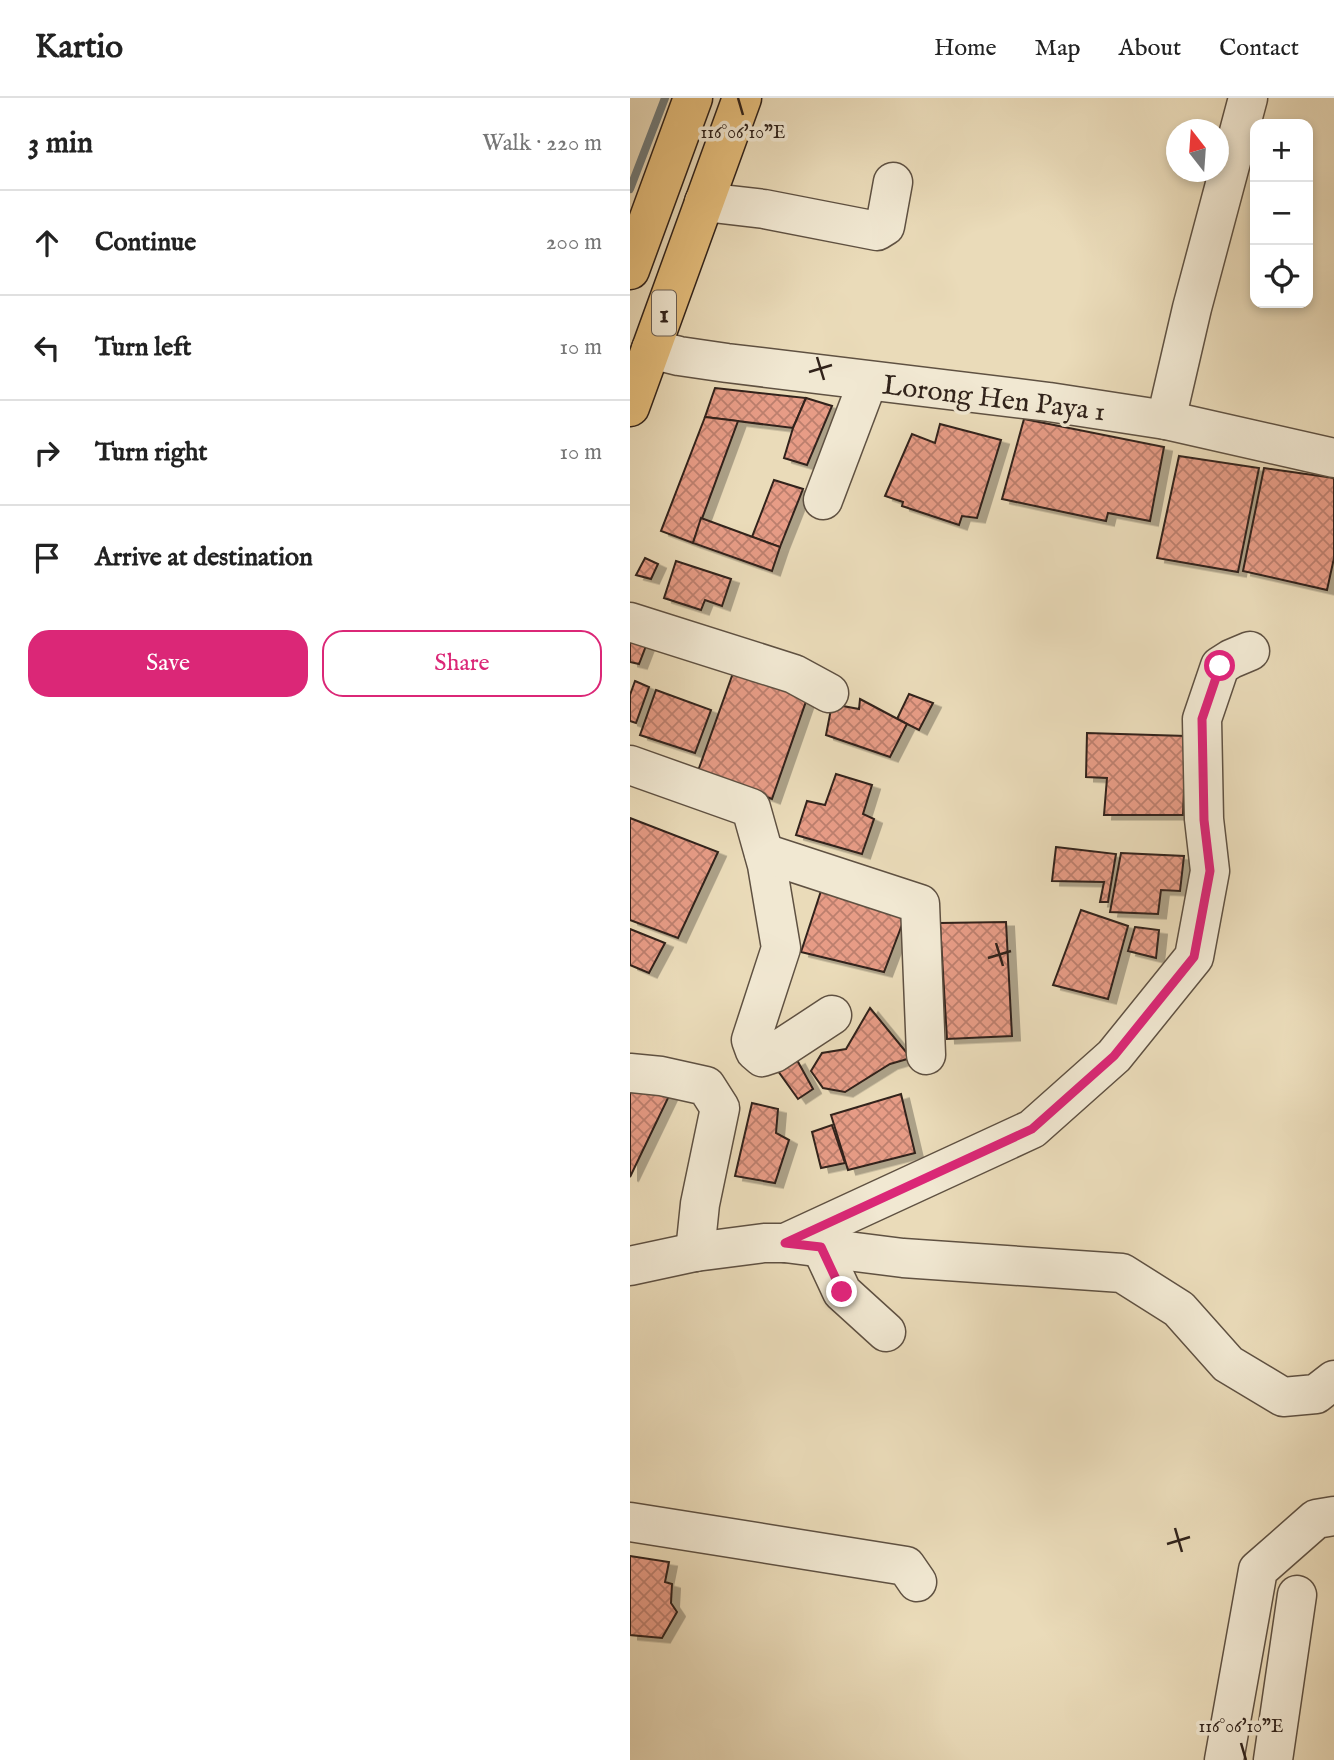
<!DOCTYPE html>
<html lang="en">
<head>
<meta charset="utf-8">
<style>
  :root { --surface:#fff; --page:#f2f2f2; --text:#222; --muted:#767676; --line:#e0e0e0; --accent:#db2777 }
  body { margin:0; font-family:"IM FELL English",serif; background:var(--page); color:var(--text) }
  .controls { position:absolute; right:21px; top:21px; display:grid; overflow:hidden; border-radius:14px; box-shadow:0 4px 10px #0003 }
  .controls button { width:63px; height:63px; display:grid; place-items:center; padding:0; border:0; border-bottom:2px solid var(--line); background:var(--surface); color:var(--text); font:35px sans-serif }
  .compass { position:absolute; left:536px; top:21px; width:63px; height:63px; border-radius:50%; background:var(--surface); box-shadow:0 4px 10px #0003; rotate:343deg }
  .stop { position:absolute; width:21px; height:21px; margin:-16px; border:5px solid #db2777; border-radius:50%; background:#fff }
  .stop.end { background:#db2777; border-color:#fff; box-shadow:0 2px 7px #0008 }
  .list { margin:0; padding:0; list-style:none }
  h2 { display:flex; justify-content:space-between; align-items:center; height:91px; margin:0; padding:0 28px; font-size:30px }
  h2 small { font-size:23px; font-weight:400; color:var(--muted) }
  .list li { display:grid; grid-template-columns:46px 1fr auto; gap:21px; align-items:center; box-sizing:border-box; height:105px; padding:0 28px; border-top:2px solid var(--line) }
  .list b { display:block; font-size:26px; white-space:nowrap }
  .list em { font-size:23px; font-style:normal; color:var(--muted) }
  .actions { display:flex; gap:14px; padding:21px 28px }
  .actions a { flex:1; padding:16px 0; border:2px solid var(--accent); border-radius:21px; text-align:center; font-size:24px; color:var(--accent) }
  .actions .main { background:var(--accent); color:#fff }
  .icon { flex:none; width:38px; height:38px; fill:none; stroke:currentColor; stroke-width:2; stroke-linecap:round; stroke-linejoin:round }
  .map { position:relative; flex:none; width:704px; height:1662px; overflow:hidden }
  header { display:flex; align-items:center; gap:42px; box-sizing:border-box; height:98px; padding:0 35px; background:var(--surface); border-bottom:2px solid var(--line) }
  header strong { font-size:33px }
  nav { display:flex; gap:38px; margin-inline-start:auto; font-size:24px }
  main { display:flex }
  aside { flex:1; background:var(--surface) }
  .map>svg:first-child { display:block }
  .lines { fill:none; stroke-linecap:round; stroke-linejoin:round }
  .stream { stroke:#727c7b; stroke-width:8 }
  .building { fill:url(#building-cross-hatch); stroke:#31231b; stroke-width:2; filter:url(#shadow) }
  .minor-casing { stroke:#5f5142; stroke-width:41 }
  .major-casing { stroke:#31231b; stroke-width:41 }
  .minor { stroke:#f1e8d2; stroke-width:38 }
  .major { stroke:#e5be7c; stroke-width:38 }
  .route { stroke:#db2777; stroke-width:9 }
  .ticks { fill:none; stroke:#31231b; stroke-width:2.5 }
  .labels { text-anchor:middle; stroke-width:7; stroke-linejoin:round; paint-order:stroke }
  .shield { fill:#f1e8d2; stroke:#6b5e52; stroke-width:2 }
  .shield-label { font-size:26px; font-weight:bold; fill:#31231b }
  .street-label { font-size:28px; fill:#31231b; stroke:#f1e8d2 }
  .ticks-label { font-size:18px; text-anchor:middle; fill:#31231b; stroke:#f1e8d2; stroke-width:7; stroke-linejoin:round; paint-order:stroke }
</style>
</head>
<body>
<header>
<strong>Kartio</strong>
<nav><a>Home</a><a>Map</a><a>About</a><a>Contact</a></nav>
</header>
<main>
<aside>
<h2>3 min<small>Walk · 220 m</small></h2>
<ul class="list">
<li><svg class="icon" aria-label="ahead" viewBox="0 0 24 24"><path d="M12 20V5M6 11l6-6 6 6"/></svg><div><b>Continue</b></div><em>200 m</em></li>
<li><svg class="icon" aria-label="left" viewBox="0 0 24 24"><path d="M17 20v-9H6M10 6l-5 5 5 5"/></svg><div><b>Turn left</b></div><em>10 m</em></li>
<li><svg class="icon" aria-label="right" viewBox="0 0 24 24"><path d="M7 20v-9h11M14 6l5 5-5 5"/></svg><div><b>Turn right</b></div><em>10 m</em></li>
<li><svg class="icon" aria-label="arrive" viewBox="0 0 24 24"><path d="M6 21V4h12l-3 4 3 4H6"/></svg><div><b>Arrive at destination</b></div></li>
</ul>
<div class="actions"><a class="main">Save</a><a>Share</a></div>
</aside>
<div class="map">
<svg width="704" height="1662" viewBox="0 0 704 1662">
  <defs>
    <pattern id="building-cross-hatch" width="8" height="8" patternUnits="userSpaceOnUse" patternTransform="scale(1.75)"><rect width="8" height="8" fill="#e79c86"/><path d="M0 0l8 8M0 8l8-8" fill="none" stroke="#bc7f6d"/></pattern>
    <filter id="shadow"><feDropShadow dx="8" dy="4.5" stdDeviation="0" flood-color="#0004"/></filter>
  </defs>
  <rect width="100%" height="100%" fill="#eadbb9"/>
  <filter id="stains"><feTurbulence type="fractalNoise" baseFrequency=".00286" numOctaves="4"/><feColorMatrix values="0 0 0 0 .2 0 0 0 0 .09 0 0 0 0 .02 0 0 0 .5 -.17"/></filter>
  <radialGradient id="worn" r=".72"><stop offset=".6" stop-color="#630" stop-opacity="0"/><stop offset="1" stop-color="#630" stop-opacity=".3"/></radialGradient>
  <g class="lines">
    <!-- stream -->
    <path class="stream" d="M0 91 35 0"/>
  </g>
  <!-- building -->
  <g class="building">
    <path d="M85 290 176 300 163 330 75 319Z"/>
    <path d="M176 300 202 308 177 367 154 360 163 330Z"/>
    <path d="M75 319 108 323 63 445 31 433Z"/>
    <path d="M394 321 534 349 520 423 478 415 476 423 372 401Z"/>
    <path d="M310 326 371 342 347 420 332 418 329 427 272 408 273 404 255 398 282 336 305 345Z"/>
    <path d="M549 358 629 370 608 474 527 460Z"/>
    <path d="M634 370 704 380V460L697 492 613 473Z"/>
    <path d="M144 382 173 391 150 449 122 439Z"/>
    <path d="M71 420 150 449 142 473 63 445Z"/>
    <path d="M15 460 28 466 21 481 6 477Z"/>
    <path d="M46 463 101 481 92 508 75 502 71 512 34 500Z"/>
    <path d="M0 532 19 540 9 566 0 564Z"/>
    <path d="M108 561 181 589 142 701 68 673Z"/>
    <path d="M5 583 19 589 6 625 0 623V597Z"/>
    <path d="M26 592 81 612 65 655 10 637Z"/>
    <path d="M279 596 303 605 289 632 267 621Z"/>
    <path d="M230 601 277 626 260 659 196 637 202 606 229 611Z"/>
    <path d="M457 635 556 638 553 717H474L477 680 456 679Z"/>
    <path d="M206 676 242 687 233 716 244 721 232 756 166 737 177 703 195 707Z"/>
    <path d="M0 720 88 754 48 840 0 822Z"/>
    <path d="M426 749 486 756 478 804H470L474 784 422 783Z"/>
    <path d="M491 755 554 758 550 793 531 792 528 816 480 814Z"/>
    <path d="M192 790 278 811 254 874 171 854Z"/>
    <path d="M451 812 498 828 478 901 423 887Z"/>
    <path d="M376 824 382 938 317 941 310 825Z"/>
    <path d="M505 829 529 832 526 860 498 853Z"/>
    <path d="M0 831 35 845 19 875 0 867Z"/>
    <path d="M240 910 281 960 260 966 215 994 193 990 181 973 192 955 216 951Z"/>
    <path d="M167 962 183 991 168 1001 148 973Z"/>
    <path d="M0 987 39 998 0 1079Z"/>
    <path d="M271 996 285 1055 218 1072 201 1017Z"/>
    <path d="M122 1005 148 1011 146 1035 159 1042 145 1085 105 1078Z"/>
    <path d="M202 1027 215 1065 191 1070 182 1034Z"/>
    <path d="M0 1458 39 1464 35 1484 42 1486 41 1505 47 1514 32 1540 0 1537Z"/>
  </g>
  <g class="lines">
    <defs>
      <g id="minor">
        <path d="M74 104 134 111 247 133 255 128 263 84"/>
        <path d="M21 251 49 258 97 265 419 304 536 322 704 360"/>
        <path d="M536 322 562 210 618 0"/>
        <path d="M193 402 238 283"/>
        <path d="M0 524 164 576 199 595"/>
        <path d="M0 667 121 710 137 767 151 850 121 942 125 953 132 959 144 955 202 917"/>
        <path d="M134 755 290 806 296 957"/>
        <path d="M0 975 31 978 76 988 90 1010 70 1106 65 1154"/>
        <path d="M155 1145 273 1160 492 1175 549 1211 598 1266 653 1299 686 1296 704 1282"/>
        <path d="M191 1149 212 1194 256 1234"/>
        <path d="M0 1168 65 1154 134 1145H155L402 1031 484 958 564 859 580 773 574 721 572 621 590 568 601 561 620 553"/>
        <path d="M0 1424 276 1468 287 1484"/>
        <path d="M594 1662 628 1472 686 1421 704 1418"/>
        <path d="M643 1662 667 1497"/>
      </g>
      <g id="major">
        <path d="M0 172 63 0"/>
        <path d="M0 309 112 0"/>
      </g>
    </defs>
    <!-- minor casing -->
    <use href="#minor" class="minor-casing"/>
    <!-- major casing -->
    <use href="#major" class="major-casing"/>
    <!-- minor -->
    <use href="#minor" class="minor"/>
    <!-- major -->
    <use href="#major" class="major"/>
  </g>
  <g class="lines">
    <!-- route -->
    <path class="route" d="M212 1194 191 1149 155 1145 402 1031 484 958 564 859 580 773 574 722 572 621 590 568"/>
  </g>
  <!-- ticks -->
  <path class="ticks" d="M108 0 113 17M187 259 194 282M179 274 202 267M366 845 373 868M358 860 381 853M545 1430 552 1454M537 1446 560 1439M611 1645 616 1662"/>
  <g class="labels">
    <!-- shield labels -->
    <rect class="shield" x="22" y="192.5" width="24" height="45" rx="5"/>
    <g class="shield-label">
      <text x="34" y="224">1</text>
    </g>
    <!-- street labels -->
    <g class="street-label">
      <text transform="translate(364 299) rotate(7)" y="10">Lorong Hen Paya 1</text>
    </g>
  </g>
  <g class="ticks-label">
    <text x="113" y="40">116°06'10"E</text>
    <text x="611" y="1634">116°06'10"E</text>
  </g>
  <rect width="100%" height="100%" filter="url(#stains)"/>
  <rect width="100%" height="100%" fill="url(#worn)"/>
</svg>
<div class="controls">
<button>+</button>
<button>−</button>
<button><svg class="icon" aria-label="locate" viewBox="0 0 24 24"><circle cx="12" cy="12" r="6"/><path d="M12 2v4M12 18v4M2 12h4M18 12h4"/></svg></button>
</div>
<svg class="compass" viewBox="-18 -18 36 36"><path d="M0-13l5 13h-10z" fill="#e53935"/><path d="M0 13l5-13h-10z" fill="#767676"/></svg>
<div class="stop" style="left:590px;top:568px"></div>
<div class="stop end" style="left:212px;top:1194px"></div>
</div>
</main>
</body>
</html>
